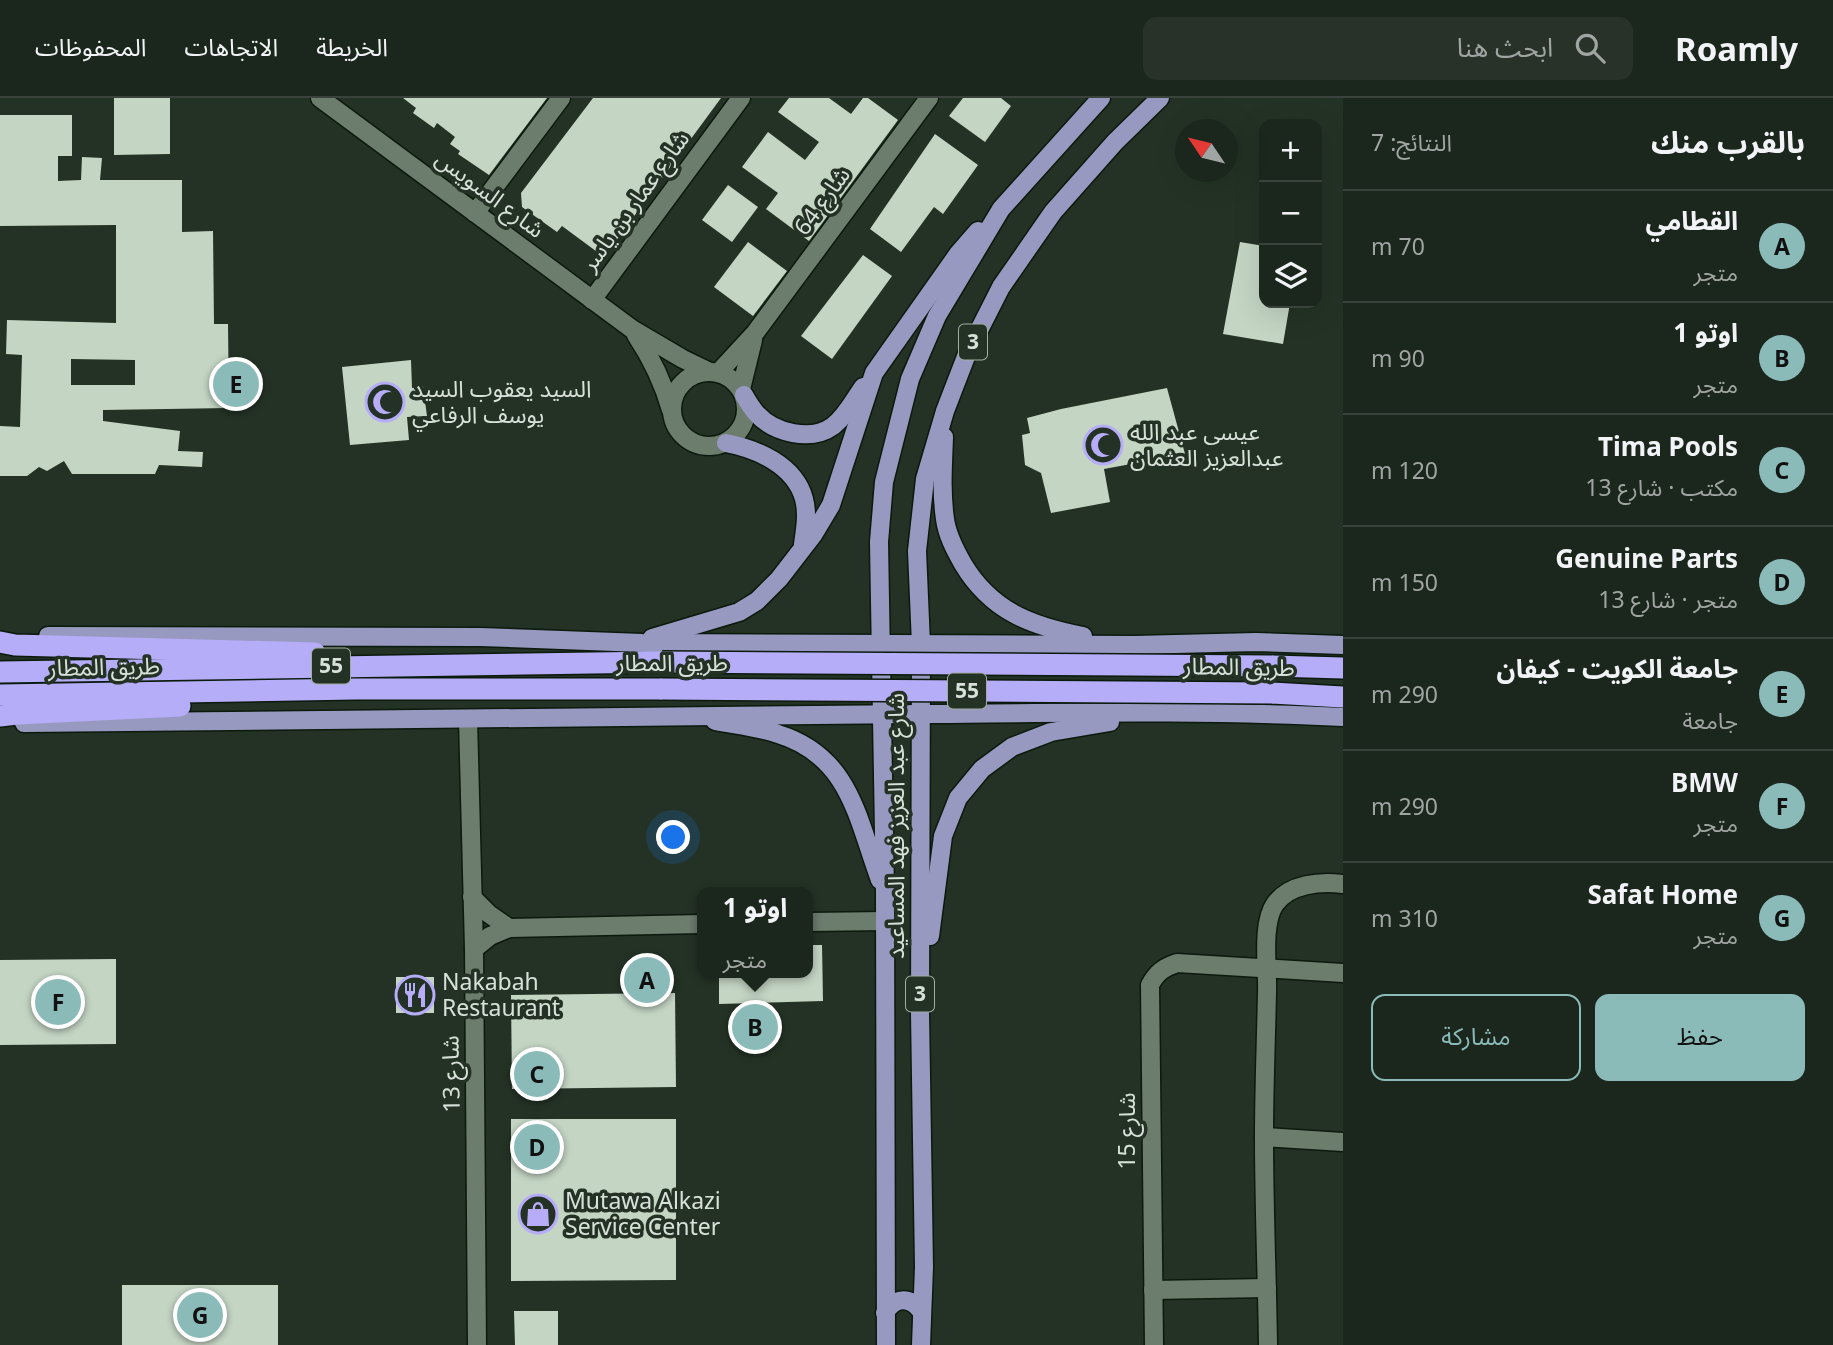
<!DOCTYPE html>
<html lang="ar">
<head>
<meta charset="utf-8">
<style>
  :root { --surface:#1b261c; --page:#283229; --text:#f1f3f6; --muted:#a0a5a3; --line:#39433b; --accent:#8bbbb9 }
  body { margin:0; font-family:"Noto Sans","Noto Sans Arabic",sans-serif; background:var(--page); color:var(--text); direction:rtl }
  .controls { position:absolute; right:21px; top:21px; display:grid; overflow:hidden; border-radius:14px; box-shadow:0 7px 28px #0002 }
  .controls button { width:63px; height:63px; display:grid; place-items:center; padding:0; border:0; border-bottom:2px solid var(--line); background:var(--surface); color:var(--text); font:35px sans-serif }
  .compass { position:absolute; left:1175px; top:21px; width:63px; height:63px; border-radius:50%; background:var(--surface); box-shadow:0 7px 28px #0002; rotate:305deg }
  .you { position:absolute; left:674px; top:740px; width:24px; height:24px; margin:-18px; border:5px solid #fff; border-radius:50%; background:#1a73e8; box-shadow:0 0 0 10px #1a73e833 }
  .badge { display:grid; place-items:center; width:46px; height:46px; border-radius:50%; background:var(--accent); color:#111; font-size:23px; font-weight:700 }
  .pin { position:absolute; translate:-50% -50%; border:4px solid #fff; box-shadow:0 2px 7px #0006 }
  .popup { position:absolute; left:697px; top:789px; width:116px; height:91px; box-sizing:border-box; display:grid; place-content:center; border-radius:14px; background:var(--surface); filter:drop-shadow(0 2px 5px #0005); font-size:23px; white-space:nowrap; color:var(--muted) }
  .popup b { font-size:26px; color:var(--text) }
  .popup::after { content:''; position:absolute; left:50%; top:100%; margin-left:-14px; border:14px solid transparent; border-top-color:var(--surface) }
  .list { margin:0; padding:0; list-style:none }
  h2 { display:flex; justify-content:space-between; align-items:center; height:91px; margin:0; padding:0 28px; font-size:30px }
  h2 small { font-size:23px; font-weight:400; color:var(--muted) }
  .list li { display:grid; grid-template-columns:46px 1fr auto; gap:21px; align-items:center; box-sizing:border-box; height:112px; padding:0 28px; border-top:2px solid var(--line) }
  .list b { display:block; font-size:26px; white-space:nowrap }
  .list p { margin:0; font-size:23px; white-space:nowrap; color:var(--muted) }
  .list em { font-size:23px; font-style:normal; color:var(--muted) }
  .actions { display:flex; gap:14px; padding:21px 28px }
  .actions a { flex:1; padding:16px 0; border:2px solid var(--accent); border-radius:14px; text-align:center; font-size:24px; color:var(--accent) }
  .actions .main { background:var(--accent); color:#111 }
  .icon { flex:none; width:38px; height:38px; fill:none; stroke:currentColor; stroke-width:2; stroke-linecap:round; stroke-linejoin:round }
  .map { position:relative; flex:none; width:1343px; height:1247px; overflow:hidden; direction:ltr }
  header { display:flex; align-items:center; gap:42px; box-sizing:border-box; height:98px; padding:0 35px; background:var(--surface); border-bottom:2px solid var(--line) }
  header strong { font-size:33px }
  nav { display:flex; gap:38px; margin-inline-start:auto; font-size:24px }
  .search { width:490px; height:63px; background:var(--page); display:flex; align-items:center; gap:18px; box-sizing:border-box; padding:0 24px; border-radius:14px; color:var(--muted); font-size:26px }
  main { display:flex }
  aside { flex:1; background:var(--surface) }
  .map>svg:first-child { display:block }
  .building { fill:#c4d5c4; fill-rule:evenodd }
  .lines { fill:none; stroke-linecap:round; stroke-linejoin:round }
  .minor-casing { stroke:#0c190d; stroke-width:21 }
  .major-casing { stroke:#0c190d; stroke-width:21 }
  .highway-casing { stroke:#0c190d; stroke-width:24 }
  .minor { stroke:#6c7c6d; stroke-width:18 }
  .major { stroke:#9899c0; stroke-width:18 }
  .highway { stroke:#b6adf8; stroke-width:21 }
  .highway-bridge-casing { stroke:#0c190d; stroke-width:24; stroke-linecap:butt }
  .highway-bridge { stroke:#b6adf8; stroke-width:21 }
  .labels { text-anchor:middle; stroke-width:7; stroke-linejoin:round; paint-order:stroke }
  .shield { fill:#243225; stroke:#a2aca3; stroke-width:2 }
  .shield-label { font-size:21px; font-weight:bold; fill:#d8e1d9 }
  .street-label { font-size:23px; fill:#d8e1d9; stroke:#243225 }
  .poi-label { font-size:23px; fill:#d8e1d9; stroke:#243225; text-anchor:start }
</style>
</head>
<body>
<header>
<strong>Roamly</strong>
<div class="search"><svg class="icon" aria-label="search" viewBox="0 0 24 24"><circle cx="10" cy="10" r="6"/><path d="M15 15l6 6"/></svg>ابحث هنا</div>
<nav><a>الخريطة</a><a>الاتجاهات</a><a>المحفوظات</a></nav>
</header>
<main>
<aside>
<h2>بالقرب منك<small>النتائج: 7</small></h2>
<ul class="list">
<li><span class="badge">A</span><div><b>القطامي</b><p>متجر</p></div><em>70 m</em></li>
<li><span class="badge">B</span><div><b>اوتو 1</b><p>متجر</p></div><em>90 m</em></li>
<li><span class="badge">C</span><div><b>Tima Pools</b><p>مكتب · شارع 13</p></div><em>120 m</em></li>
<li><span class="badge">D</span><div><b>Genuine Parts</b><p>متجر · شارع 13</p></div><em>150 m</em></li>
<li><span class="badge">E</span><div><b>جامعة الكويت - كيفان</b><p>جامعة</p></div><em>290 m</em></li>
<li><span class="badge">F</span><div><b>BMW</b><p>متجر</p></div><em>290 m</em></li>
<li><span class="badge">G</span><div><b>Safat Home</b><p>متجر</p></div><em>310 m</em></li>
</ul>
<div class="actions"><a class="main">حفظ</a><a>مشاركة</a></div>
</aside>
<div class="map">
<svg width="1343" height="1247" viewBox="0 0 1343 1247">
  <rect width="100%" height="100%" fill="#243225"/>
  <!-- building -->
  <g class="building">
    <path d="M114 0H170V56L114 57Z"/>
    <path d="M403 0H547L489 77 458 56 460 53 450 46 455 39 437 25 434 30 413 15 416 10Z"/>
    <path d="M593 0H721L604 159 562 128 557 134 522 109 521 95Z"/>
    <path d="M789 0H829L851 16 863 0H868L898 22 809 143 766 111 778 95 742 69 768 34 805 62 819 44 778 14Z"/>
    <path d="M963 0H1001L1011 8 985 44 949 18Z"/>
    <path d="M0 17H72V58H58V83L81 82 82 59 102 60 100 82H182V134L213 133 214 226H228L229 310 103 312V323L180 333 178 353 203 354 202 369 159 367 155 376H72L64 363 47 373 39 369 27 378H0V328L20 329 22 257 6 256 7 222 116 225V127L0 128ZM71 261 135 262V287H71Z"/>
    <path d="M935 36 978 67 943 116 934 109 901 154 870 131Z"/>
    <path d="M728 87 758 109 732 144 702 122Z"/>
    <path d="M748 144 787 173 753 218 714 189Z"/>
    <path d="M1240 144 1264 148V205H1290L1283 246 1223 236Z"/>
    <path d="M863 157 892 178 832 261 801 238Z"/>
    <path d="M411 262 412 290 423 288 427 318 407 319 409 342 350 347 342 269Z"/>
    <path d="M1167 290 1185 356 1104 371 1110 404 1051 415 1041 375 1025 367 1022 337 1030 335 1027 320 1061 311Z"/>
    <path d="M808 847H822L823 903 719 906V875H808Z"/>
    <path d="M116 861V946L0 947V862Z"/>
    <rect x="396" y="879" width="38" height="36"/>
    <path d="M675 895 676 989 512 991 511 897Z"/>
    <path d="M511 1021H676V1182L511 1183Z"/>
    <rect x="122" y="1187" width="156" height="60"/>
    <path d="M514 1213H558V1247H515Z"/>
  </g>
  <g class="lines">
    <defs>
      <g id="minor">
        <path d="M320 0 632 231 683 261 710 274"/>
        <path d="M475 115 561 0"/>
        <path d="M592 202 741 0"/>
        <path d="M636 237C652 261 663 284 671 312"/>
        <circle cx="709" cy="311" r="37"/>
        <path d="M718 275 755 235 929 0"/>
        <path d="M741 291 753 242"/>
        <path d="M468 621 474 851 477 1247"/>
        <path d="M472 799 489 816 509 830"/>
        <path d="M808 824 885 823"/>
        <path d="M474 851 490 838 509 830 702 826"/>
        <path d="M1264 1039 1343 1044"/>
        <path d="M1153 1192 1267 1190"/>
        <path d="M1154 1247 1150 887C1157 874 1163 870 1177 865L1343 875"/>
        <path d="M1268 1247C1267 1178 1264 1108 1264 1039 1264 991 1266 943 1267 895 1268 871 1261 826 1275 806 1289 786 1320 783 1343 786"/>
      </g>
      <g id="major">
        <path d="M744 297C748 304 752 311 757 316 774 335 811 344 833 328 846 318 854 302 863 289"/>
        <path d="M944 339C943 367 941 393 945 421 947 437 955 452 963 466 991 513 1031 528 1083 538"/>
        <path d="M726 345C757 351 795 367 804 401 808 416 805 432 803 446"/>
        <path d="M48 538 480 539 642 545 1135 547 1256 544 1343 547"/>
        <path d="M652 540 739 514 757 503 779 481 813 437 831 407 874 275 958 156 978 133"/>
        <path d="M715 623C736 627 758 629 778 636 850 658 857 720 880 782"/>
        <path d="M24 625C323 622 621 617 919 616 1060 615 1202 612 1343 619"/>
        <path d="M930 838 943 738 958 700 982 671 1012 649 1051 634 1110 624"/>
        <path d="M885 1215C894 1199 910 1198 921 1213"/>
        <path d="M886 1247 885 794 879 444 884 384 910 281 937 218 1001 111 1101 0"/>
        <path d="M921 1247 924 1169 920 915 921 546 917 453 925 381 945 313 967 256 1001 189 1053 114 1115 44 1160 0"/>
      </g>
      <g id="highway">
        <path d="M0 544 15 547 315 555"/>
        <path d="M1272 568 1343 570"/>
        <path d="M0 574 662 564"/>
        <path d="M1272 595 1343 599"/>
        <path d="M0 597 355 591H662"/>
        <path d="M0 618 17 616 180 608"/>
      </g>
    </defs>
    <!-- minor casing -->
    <use href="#minor" class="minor-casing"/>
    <!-- major casing -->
    <use href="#major" class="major-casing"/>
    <!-- highway casing -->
    <use href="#highway" class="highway-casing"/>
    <!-- minor -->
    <use href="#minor" class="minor"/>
    <!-- major -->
    <use href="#major" class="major"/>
    <!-- highway -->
    <use href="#highway" class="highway"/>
    <defs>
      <g id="highway-bridge">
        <path d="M662 564 1272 568"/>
        <path d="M662 591 1272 595"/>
      </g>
    </defs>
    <!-- highway-bridge casing -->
    <use href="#highway-bridge" class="highway-bridge-casing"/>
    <!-- highway-bridge -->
    <use href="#highway-bridge" class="highway-bridge"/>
  </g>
  <!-- icons -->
  <defs>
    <symbol id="mosque-ring" viewBox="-11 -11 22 22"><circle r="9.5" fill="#243225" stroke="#b6acf8" stroke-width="1.5"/><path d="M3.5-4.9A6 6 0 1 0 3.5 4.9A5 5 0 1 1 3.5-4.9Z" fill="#b6acf8"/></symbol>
    <symbol id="restaurant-ring" viewBox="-11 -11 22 22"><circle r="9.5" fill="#243225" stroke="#b6acf8" stroke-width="1.5"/><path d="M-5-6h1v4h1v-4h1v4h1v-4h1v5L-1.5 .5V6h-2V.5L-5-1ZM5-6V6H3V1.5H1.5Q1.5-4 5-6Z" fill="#b6acf8"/></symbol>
    <symbol id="shop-ring" viewBox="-11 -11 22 22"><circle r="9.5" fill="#243225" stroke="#b6acf8" stroke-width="1.5"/><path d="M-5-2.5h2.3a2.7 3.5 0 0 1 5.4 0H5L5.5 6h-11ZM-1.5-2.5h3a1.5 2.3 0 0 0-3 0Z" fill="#b6acf8"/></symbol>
  </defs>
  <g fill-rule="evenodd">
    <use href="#mosque-ring" x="363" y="282" width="44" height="44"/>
    <use href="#mosque-ring" x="1081" y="325" width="44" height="44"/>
    <use href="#restaurant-ring" x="393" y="875" width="44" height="44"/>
    <use href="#shop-ring" x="516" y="1094" width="44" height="44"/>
  </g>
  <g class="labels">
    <!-- shield labels -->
    <g class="shield">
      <rect x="959" y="226.5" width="28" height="35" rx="5"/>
      <rect x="312" y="550.5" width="38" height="35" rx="5"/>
      <rect x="948" y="575.5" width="38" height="35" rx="5"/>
      <rect x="906" y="878.5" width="28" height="35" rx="5"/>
    </g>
    <g class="shield-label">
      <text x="973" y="251">3</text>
      <text x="331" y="575">55</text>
      <text x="967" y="600">55</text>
      <text x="920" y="903">3</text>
    </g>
    <!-- street labels -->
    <g class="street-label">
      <text transform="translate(490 96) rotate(37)" y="8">شارع السويس</text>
      <text transform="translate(635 103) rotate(-54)" y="8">شارع عمار بن ياسر</text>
      <text transform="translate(822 103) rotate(-54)" y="8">شارع 64</text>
      <text x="672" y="573">طريق المطار</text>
      <text transform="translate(104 569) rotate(-1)" y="8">طريق المطار</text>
      <text transform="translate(1239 569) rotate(1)" y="8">طريق المطار</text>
      <text transform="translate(896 728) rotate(-90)" y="8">شارع عبد العزيز فهد المساعيد</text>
      <text transform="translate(451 976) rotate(-91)" y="8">شارع 13</text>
      <text transform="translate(1127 1033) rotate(-90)" y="8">شارع 15</text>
    </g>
    <!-- poi labels -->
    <g class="poi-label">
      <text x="412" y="299">السيد يعقوب السيد<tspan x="412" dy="26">يوسف الرفاعي</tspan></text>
      <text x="1130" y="342">عيسى عبد الله<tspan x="1130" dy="26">عبدالعزيز العثمان</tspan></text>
      <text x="442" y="892">Nakabah<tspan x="442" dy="26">Restaurant</tspan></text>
      <text x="565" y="1111">Mutawa Alkazi<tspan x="565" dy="26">Service Center</tspan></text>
    </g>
  </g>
</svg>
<div class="controls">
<button>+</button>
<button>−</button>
<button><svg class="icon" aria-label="layers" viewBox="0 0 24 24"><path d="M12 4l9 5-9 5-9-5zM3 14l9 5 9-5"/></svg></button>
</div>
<svg class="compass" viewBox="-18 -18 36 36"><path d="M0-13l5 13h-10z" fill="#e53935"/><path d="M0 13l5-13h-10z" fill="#a0a5a3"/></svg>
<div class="you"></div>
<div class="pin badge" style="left:647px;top:882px">A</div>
<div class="pin badge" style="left:755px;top:929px">B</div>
<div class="popup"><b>اوتو 1</b>متجر</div>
<div class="pin badge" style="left:537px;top:976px">C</div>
<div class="pin badge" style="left:537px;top:1049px">D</div>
<div class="pin badge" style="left:236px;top:286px">E</div>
<div class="pin badge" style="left:58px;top:904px">F</div>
<div class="pin badge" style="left:200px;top:1217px">G</div>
</div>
</main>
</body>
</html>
